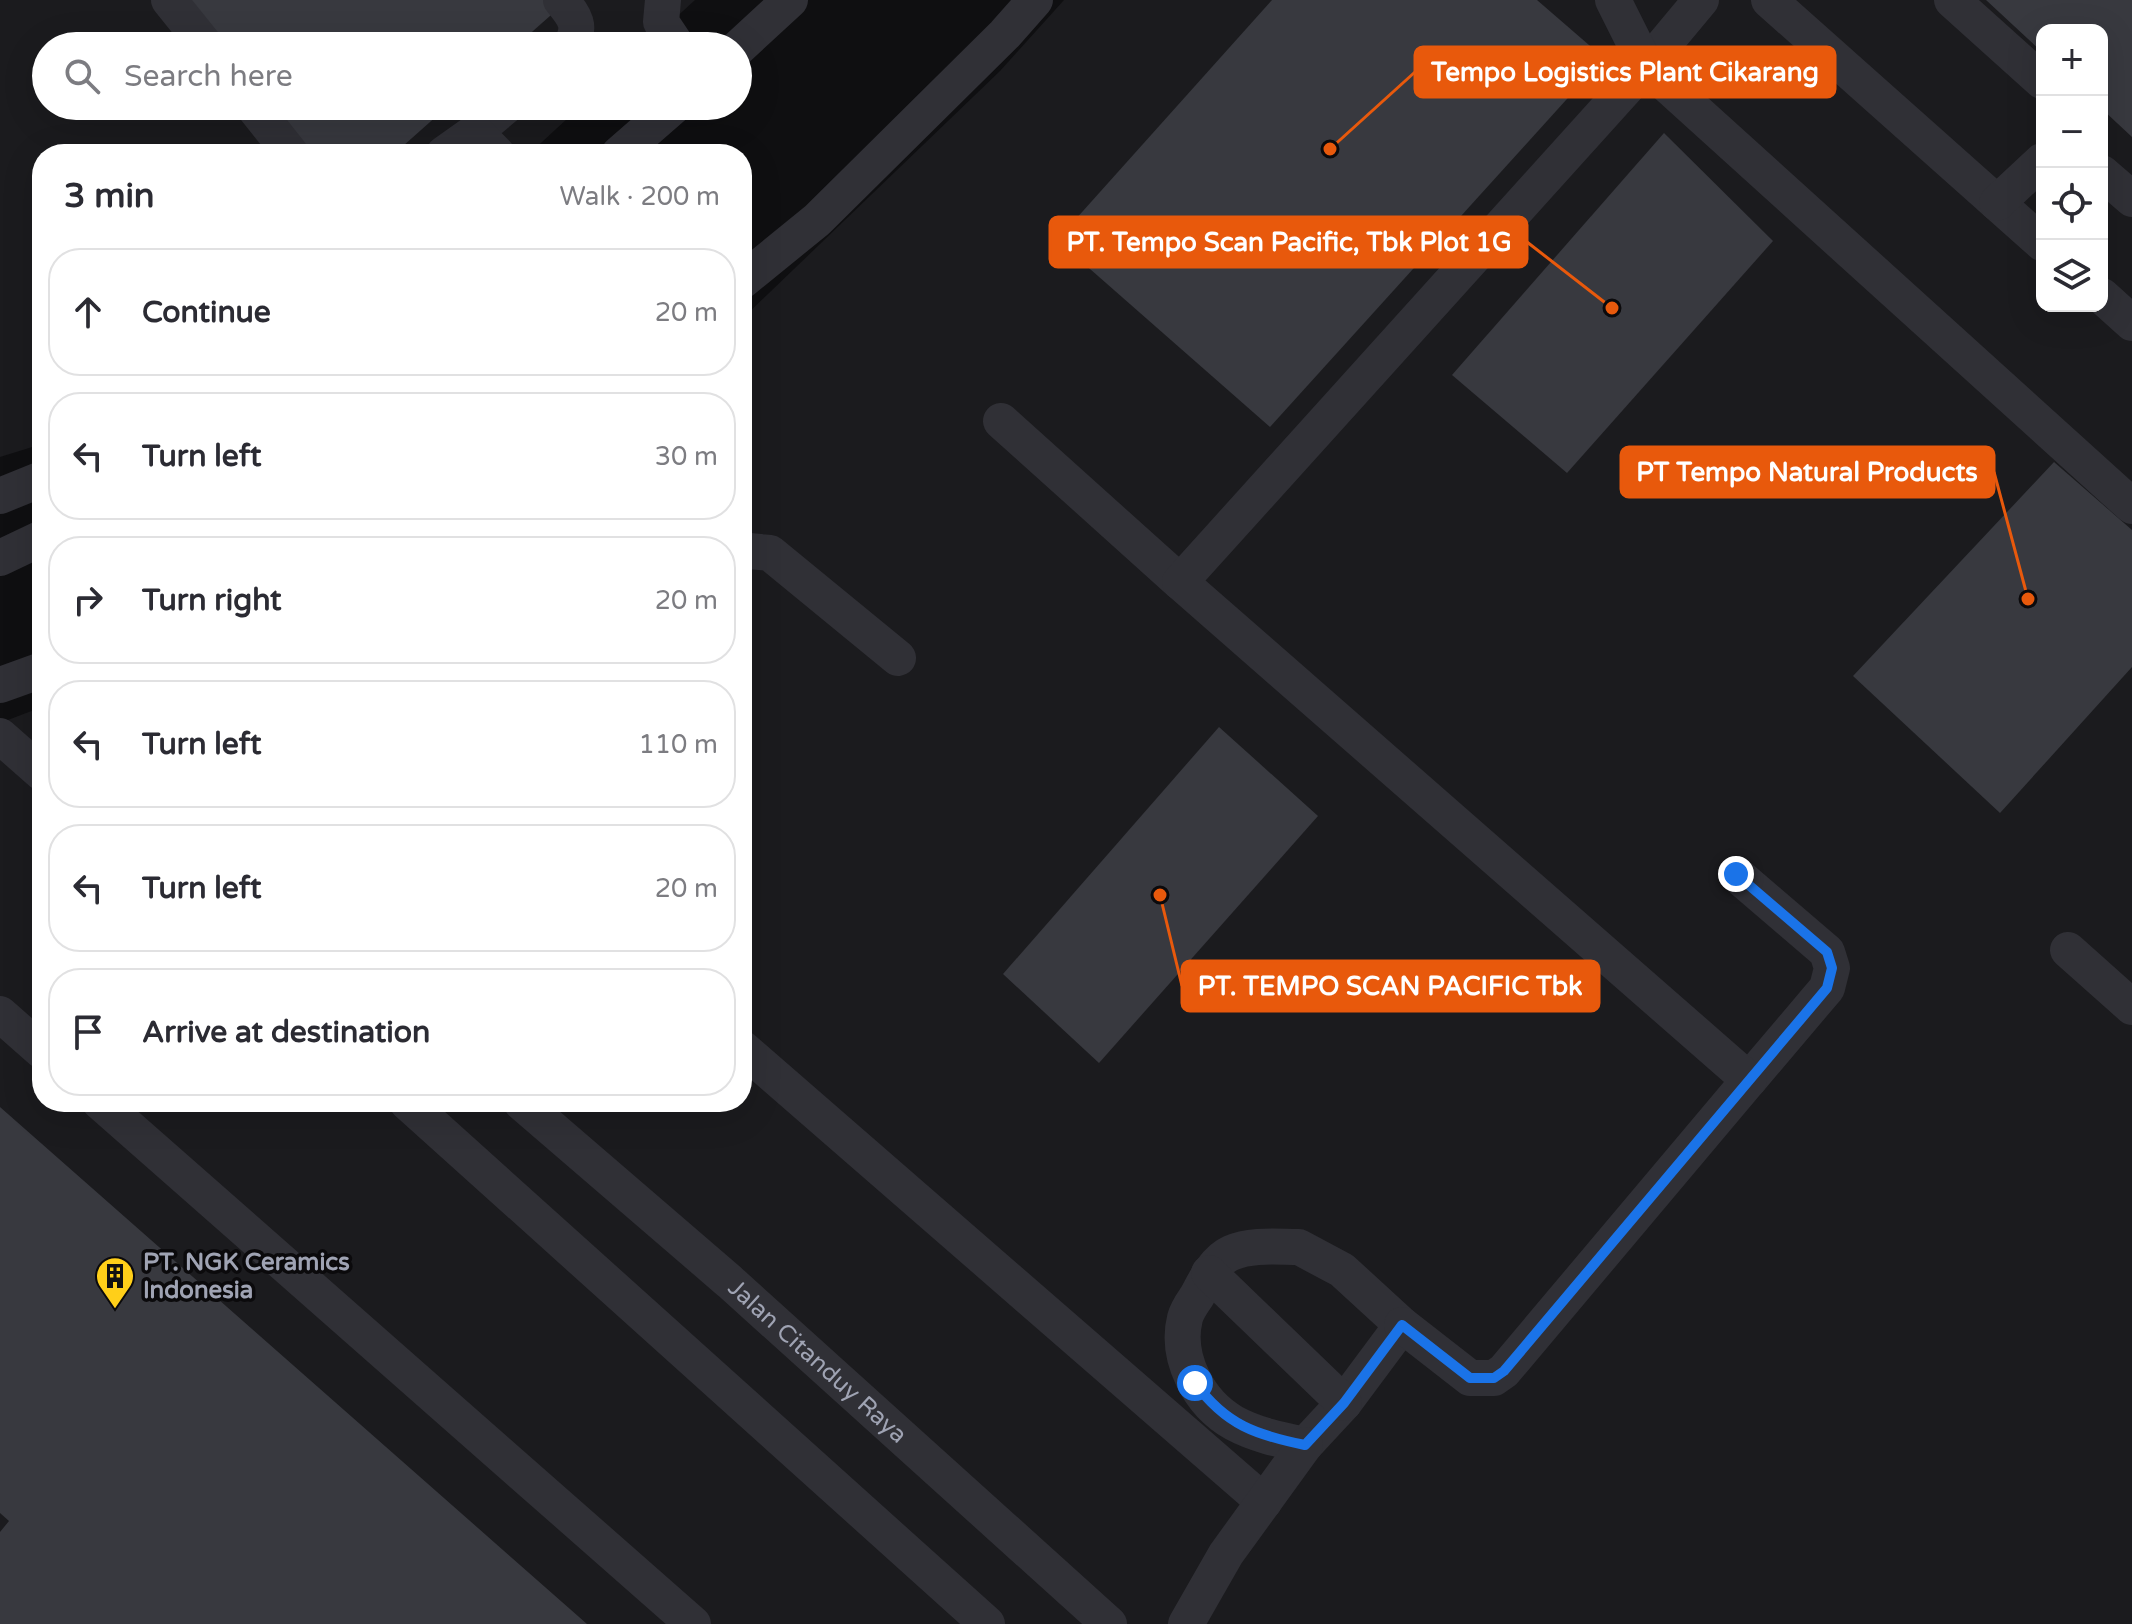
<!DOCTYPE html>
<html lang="en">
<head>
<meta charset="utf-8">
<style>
  :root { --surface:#fff; --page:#f2f2f3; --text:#2b2b33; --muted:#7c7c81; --line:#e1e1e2 }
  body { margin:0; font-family:"Varela Round",sans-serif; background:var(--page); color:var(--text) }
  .controls { position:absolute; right:24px; top:24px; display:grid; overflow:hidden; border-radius:16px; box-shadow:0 8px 32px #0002 }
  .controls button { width:72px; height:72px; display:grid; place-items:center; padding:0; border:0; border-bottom:2px solid var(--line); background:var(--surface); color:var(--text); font:40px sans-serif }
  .stop { position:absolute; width:24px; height:24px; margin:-18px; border:6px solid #1a73e8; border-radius:50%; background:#fff }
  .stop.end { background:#1a73e8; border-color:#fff; box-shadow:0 2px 8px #0008 }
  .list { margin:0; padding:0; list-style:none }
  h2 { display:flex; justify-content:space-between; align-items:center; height:104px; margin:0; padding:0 32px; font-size:34px }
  h2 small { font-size:26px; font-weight:400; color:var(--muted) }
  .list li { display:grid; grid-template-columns:52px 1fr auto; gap:24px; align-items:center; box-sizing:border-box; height:128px; margin:0 16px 16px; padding:0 16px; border:2px solid var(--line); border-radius:32px }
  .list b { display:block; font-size:30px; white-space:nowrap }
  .list em { font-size:26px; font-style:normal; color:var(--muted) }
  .icon { flex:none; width:44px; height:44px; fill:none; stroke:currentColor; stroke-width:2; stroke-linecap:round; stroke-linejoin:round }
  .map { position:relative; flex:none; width:2132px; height:1624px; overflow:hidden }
  .search { position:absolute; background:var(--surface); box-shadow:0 8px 32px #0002; left:32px; top:32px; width:720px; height:88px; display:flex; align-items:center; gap:20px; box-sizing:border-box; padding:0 28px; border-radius:44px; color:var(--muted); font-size:30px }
  .panel { position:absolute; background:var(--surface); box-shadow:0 8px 32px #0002; left:32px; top:144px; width:720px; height:968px; border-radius:32px }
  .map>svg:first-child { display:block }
  .built { fill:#1b1b1e; fill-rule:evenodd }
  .building { fill:#38393f }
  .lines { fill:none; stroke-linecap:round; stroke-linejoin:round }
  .minor { stroke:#303036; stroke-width:36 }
  .route { stroke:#1a73e8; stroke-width:10 }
  .labels { text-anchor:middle; stroke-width:7; stroke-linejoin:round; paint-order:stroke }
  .poi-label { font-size:24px; font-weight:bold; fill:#9fa3b3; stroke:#0b0a0c; text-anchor:start }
  .street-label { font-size:24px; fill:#9fa3b3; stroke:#0b0a0c }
  .leader { fill:none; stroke:#e8590c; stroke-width:3 }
  .callout-dot { fill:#e8590c; stroke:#0b0a0c; stroke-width:3 }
  .callout { fill:#e8590c; stroke:#e8590c; stroke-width:3 }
  .callout-label { font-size:26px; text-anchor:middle; font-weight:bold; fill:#fff }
</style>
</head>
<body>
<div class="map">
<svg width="2132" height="1624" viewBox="0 0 2132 1624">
  <rect width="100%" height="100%" fill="#0f0f11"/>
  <!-- built -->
  <g class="built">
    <path d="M0 0H695L645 46H46V106H581L529 154H42V444L0 457Z"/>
    <path d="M1064 0H2132V1624H0V723L42 707V1102H742V319L1000 71ZM2042 30H2102V306H2042Z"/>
  </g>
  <!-- building -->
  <g class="building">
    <path d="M189 0H553L559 8 516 46H225Z"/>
    <path d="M1272 0H1537L1604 58 1270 427 1057 240Z"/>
    <path d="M1986 0H2132V137L2102 109V30H2042V52Z"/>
    <path d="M272 106H448L394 154H310Z"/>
    <path d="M1664 133 1773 241 1567 473 1452 375Z"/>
    <path d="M2054 462 2132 530V667L2000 813 1853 676Z"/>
    <path d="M1219 727 1318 816 1099 1063 1003 974Z"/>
    <path d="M0 1107 587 1624H0V1532L9 1521 0 1513Z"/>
  </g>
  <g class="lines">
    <!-- minor -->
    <g class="minor">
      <path d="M169 0 206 46"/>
      <path d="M561 0C574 16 583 26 570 46"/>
      <path d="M663 0 661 22 677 46"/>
      <path d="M1701 0 1646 66 2132 506"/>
      <path d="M1769 0 2042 243"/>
      <path d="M1952 0 2042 81"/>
      <path d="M738 48 790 0"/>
      <path d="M253 106 291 154"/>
      <path d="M475 132 506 106"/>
      <path d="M444 154 475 132 497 154"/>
      <path d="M619 154 674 106"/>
      <path d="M2102 173 2132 199"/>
      <path d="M1997 203 2042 161"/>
      <path d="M742 281 817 220 1005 34 1035 0"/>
      <path d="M2102 296 2132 323"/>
      <path d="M1001 421 1180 582"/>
      <path d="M0 496 42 479"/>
      <path d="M742 553 749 551 770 553 898 658"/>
      <path d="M0 558 42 538"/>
      <path d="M0 685 42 670"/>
      <path d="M0 736 42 773"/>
      <path d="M1736 874 1827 952 1832 968 1827 988 1749 1080"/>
      <path d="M2068 950 2132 1007"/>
      <path d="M0 1014 42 1051"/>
      <path d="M742 1048 1264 1502"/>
      <path d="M100 1102 693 1624"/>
      <path d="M407 1102 987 1624"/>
      <path id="s1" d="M521 1102 730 1282 1109 1624"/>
      <path d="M1299 1247 1342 1270 1402 1325 1344 1403 1305 1445C1281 1440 1256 1435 1234 1423 1199 1403 1175 1358 1185 1318 1187 1310 1193 1302 1197 1296 1205 1281 1215 1260 1231 1253 1252 1244 1277 1247 1299 1247Z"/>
      <path d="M1209 1273 1344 1403"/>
      <path d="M1402 1325 1470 1378H1494L1504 1371 1749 1080 1180 582 1646 66 1613 0"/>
      <path d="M1186 1624 1226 1554 1305 1445"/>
    </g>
  </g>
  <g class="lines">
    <!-- route -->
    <path class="route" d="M1195 1383C1226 1425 1256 1435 1305 1445L1344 1403 1402 1325 1470 1378H1494L1504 1371 1827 988 1832 968 1827 952 1736 874"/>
  </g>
  <!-- icons -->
  <defs>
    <symbol id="building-pin" viewBox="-11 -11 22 30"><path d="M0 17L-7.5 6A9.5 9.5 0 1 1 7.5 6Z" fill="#ffcf19" stroke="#0b0a0c"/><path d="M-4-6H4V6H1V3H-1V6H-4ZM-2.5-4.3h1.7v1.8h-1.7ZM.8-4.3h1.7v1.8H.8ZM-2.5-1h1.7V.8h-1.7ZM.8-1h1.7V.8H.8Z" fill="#111"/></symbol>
  </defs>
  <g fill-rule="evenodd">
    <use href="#building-pin" x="93" y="1254" width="44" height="60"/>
  </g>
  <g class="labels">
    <!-- poi labels -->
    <g class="poi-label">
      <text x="143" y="1270">PT. NGK Ceramics<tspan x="143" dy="28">Indonesia</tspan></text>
    </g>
    <!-- street labels -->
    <g class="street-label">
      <text dy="8" stroke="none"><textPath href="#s1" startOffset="394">Jalan Citanduy Raya</textPath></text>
    </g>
  </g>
  <!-- callouts -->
  <path class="leader" d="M1330 149L1415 72M1612 308L1527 242M2028 599L1994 472M1160 895L1182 986"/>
  <g class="callout-dot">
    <circle cx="1330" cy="149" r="8"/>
    <circle cx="1612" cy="308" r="8"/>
    <circle cx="2028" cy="599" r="8"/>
    <circle cx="1160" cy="895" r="8"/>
  </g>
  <g class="callout">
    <rect x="1415" y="47" width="420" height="50" rx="8"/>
    <rect x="1050" y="217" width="477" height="50" rx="8"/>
    <rect x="1621" y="447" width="373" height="50" rx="8"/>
    <rect x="1182" y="961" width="417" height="50" rx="8"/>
  </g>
  <g class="callout-label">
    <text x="1625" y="81">Tempo Logistics Plant Cikarang</text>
    <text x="1289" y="251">PT. Tempo Scan Pacific, Tbk Plot 1G</text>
    <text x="1807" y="481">PT Tempo Natural Products</text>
    <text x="1390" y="995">PT. TEMPO SCAN PACIFIC Tbk</text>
  </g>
</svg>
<div class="controls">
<button>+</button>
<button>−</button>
<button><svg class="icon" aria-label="locate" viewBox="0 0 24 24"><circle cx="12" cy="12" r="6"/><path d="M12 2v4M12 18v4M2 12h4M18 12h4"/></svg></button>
<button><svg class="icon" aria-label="layers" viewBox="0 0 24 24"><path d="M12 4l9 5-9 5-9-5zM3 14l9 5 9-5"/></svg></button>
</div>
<div class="stop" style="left:1195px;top:1383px"></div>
<div class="stop end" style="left:1736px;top:874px"></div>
<div class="search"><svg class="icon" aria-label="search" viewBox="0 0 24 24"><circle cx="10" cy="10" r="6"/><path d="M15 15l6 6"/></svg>Search here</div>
<section class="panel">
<h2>3 min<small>Walk · 200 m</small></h2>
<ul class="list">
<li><svg class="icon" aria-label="ahead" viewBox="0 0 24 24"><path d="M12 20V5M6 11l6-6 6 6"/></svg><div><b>Continue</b></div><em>20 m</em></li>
<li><svg class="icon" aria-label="left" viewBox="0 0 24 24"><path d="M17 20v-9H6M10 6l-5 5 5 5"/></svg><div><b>Turn left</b></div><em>30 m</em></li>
<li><svg class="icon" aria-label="right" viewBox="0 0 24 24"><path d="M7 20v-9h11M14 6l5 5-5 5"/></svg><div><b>Turn right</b></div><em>20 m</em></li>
<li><svg class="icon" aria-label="left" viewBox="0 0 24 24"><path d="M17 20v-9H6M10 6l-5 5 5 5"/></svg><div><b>Turn left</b></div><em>110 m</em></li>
<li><svg class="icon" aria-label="left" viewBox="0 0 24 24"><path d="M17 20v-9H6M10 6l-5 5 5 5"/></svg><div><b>Turn left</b></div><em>20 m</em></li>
<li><svg class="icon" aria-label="arrive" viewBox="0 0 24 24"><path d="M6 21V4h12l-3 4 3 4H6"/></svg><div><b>Arrive at destination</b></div></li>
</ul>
</section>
</div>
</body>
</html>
